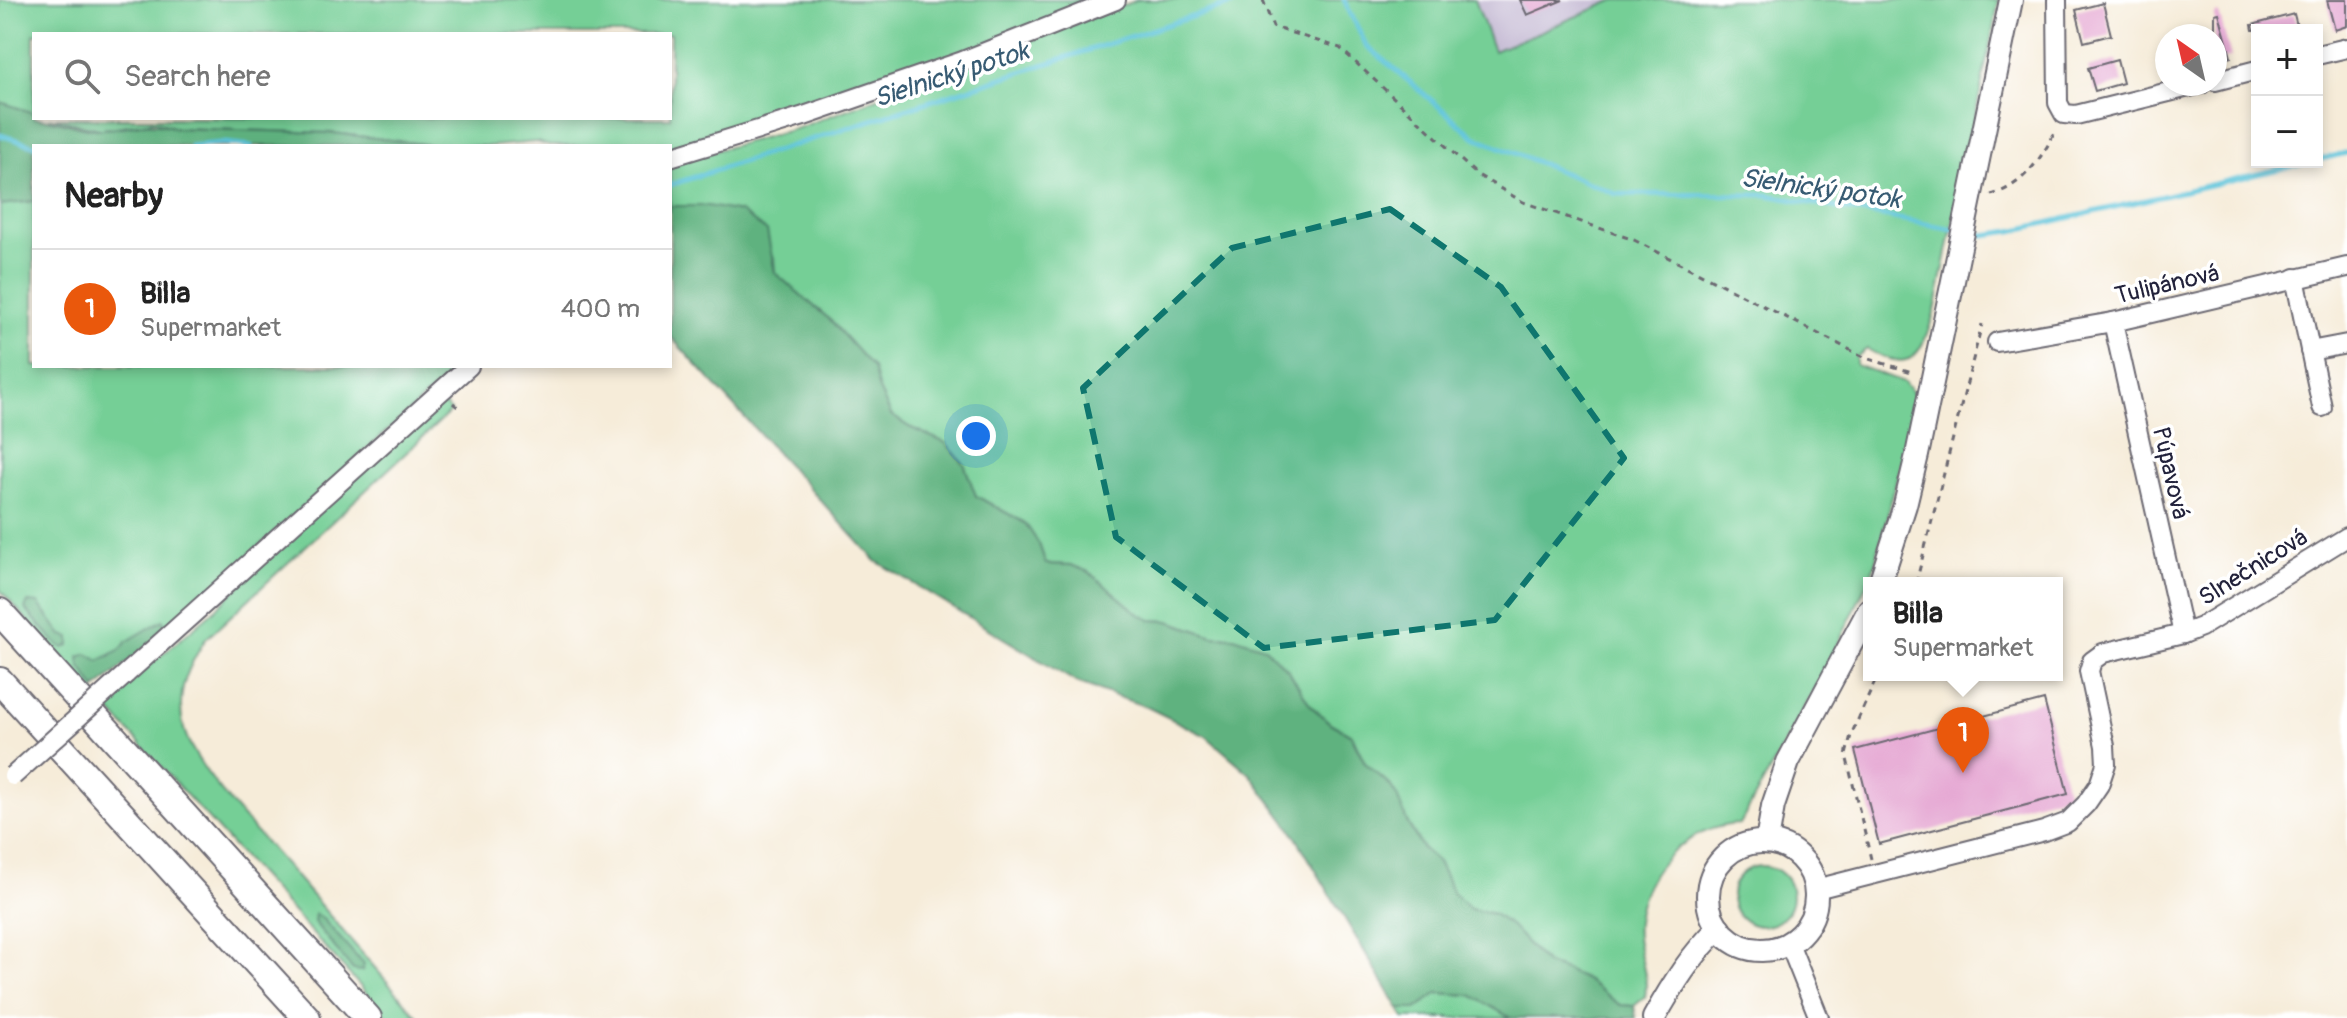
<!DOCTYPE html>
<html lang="en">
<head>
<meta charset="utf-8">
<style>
  :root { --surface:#fff; --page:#f6f6f6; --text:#222; --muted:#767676; --line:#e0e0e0; --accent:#ea580c }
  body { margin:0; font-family:Pangolin,sans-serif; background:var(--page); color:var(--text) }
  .controls { position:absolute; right:24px; top:24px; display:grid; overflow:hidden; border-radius:0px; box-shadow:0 4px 12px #0003 }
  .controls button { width:72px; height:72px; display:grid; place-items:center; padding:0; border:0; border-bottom:2px solid var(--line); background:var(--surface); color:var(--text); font:40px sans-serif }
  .compass { position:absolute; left:2155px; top:24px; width:72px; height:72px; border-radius:50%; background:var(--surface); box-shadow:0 4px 12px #0003; rotate:326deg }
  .you { position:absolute; left:976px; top:436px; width:28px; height:28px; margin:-20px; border:6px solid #fff; border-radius:50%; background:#1a73e8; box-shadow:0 0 0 12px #1a73e833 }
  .badge { display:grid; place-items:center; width:52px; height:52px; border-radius:50%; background:var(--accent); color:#fff; font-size:26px; font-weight:700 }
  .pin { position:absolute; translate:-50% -66px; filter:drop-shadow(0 2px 4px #0008) }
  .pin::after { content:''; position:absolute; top:42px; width:28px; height:24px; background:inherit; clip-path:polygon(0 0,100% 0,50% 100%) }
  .popup { position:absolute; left:1863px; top:577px; width:200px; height:104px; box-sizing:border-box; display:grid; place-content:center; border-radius:0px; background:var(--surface); filter:drop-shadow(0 2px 6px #0005); font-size:26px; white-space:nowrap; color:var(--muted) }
  .popup b { font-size:30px; color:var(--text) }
  .popup::after { content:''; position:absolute; left:50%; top:100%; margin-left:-16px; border:16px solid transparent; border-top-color:var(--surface) }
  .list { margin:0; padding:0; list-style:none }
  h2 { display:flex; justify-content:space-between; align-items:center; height:104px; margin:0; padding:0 32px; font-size:34px }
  h2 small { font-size:26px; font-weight:400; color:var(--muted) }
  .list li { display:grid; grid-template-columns:52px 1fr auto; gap:24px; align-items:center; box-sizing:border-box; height:120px; padding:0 32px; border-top:2px solid var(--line) }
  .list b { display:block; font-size:30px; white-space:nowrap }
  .list p { margin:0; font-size:26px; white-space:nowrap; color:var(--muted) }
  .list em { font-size:26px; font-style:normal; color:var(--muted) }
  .icon { flex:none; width:44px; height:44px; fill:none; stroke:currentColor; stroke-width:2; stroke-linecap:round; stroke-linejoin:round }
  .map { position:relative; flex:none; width:2347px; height:1018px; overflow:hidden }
  .search { position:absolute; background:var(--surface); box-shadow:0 4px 12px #0003; left:32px; top:32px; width:640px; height:88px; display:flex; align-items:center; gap:20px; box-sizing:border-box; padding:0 28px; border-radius:0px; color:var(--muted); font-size:30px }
  .panel { position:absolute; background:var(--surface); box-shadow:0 4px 12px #0003; left:32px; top:144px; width:640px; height:224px; border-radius:0px }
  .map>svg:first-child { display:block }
  .industrial { fill:#c9bfd7 }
  .green { fill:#74cf96; stroke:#4b7868; stroke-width:2 }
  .forest { fill:#5fb27f; stroke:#406a5d; stroke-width:2 }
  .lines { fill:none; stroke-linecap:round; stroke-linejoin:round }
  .stream { stroke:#5dc4da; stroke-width:5 }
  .building { fill:#e6aad4 }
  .minor-casing { stroke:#6c6972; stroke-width:22 }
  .major-casing { stroke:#6c6972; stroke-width:26 }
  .highway-casing { stroke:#6c6972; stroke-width:30 }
  .path { stroke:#6c6972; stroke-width:3; stroke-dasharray:6 6; stroke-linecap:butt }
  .minor { stroke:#fff; stroke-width:18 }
  .major { stroke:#fff; stroke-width:22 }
  .highway { stroke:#fff; stroke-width:26 }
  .minor-bridge-casing { stroke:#6c6972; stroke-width:22; stroke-linecap:butt }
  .minor-bridge { stroke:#fff; stroke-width:18 }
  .marked { fill:#0f766e; fill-opacity:0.2; stroke:#0f766e; stroke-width:6; stroke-dasharray:16 10; stroke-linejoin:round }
  .labels { text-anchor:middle; stroke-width:7; stroke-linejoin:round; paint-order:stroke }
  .street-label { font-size:24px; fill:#22223b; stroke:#fff }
  .water-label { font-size:26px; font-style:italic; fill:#375b73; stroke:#fff }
</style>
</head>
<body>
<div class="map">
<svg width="2347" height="1018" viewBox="0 0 2347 1018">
  <rect width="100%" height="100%" fill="#fff"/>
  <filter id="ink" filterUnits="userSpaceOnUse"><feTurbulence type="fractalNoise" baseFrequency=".0125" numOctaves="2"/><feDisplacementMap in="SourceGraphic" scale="16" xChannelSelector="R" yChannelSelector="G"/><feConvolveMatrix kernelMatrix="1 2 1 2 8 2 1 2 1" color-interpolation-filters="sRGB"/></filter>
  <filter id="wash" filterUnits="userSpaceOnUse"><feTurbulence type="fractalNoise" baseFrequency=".006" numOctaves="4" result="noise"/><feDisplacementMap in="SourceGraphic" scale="32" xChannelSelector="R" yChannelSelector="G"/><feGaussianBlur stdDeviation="1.8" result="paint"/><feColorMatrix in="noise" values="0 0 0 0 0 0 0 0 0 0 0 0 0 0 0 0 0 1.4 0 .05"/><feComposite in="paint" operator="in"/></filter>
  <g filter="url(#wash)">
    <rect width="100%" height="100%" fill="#f6ecd9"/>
    <!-- industrial -->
    <path class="industrial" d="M1475 0H1615L1494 51Z"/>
    <!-- green -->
    <g class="green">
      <path d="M0 0H1099C958 55 816 107 670 149V146H549L537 142 493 146H439L334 133 177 128 155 121 101 129 49 118H670V34H34V113L0 102Z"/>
      <path d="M1137 0H1475L1494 51 1615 0H1999L1935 311C1920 354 1915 376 1867 349L1856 357V365L1904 382 1915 396V408L1873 571 1827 667 1740 824C1687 826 1642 870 1637 923 1634 948 1650 972 1645 997L1634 1006 1620 1005 1588 981 1566 970 1546 964 1494 914 1470 909 1453 893 1438 862 1423 849 1408 823 1390 785 1365 763 1352 735 1330 723 1311 706 1288 670 1234 637 1213 636 1169 621 1151 620 1139 614 1089 572 1071 565 1046 564 1039 544 1025 523 976 496 964 464 946 443 909 427 891 415 879 390 872 368 829 319 775 273 774 258 708 206H670V163L798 128Z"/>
      <path d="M34 201V366H459L167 629 127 642 123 648 99 661 87 654 80 666 96 689 93 692 0 590V205Z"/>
      <path d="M444 404 451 411 205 640C188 667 176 692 183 725 191 765 255 830 283 862 328 914 373 966 419 1018H389L104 704 210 614 337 494 437 405Z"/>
      <circle cx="1762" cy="896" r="30"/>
      <path d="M1437 993 1471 995 1511 1018H1404L1399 1009H1416Z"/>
    </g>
    <!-- forest -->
    <g class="forest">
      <path d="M0 102 34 113V118C57 118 80 130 103 129 135 128 141 118 177 128L334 133 439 146H34V201L0 205Z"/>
      <path d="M670 206H708L740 212 767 231 775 273 829 319 873 368 879 390 891 415 909 427 946 443 964 464 976 496 1025 523 1039 544 1046 564 1071 565 1089 572 1139 614 1151 620 1169 621 1213 636 1234 637 1264 647 1288 670 1311 706 1330 723 1351 735 1365 763 1390 785 1397 796 1408 824 1423 849 1438 862 1453 893 1470 909 1494 914 1511 926 1546 964 1566 970 1588 981 1620 1005 1634 1006 1636 1018H1511L1471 995 1438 993 1416 1009H1399L1291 829 1250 774 1206 736 1147 707 1076 682 876 561 670 336Z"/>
      <path d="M28 602 38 603 62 635 70 637V645L64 648 57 644 25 609Z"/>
      <path d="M163 620 167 629 96 689 80 666 79 657 87 654 99 661C109 657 121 652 126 642Z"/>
      <path d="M315 914 323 919 364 965 362 971 353 970 314 922Z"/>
    </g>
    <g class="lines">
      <!-- stream -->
      <g class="stream">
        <path d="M1344 0 1366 45 1475 137 1616 194 1767 195 1959 230"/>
        <path d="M0 135 36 146"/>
        <path d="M191 146 223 143 251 146"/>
        <path d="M2317 160 2347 153"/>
        <path d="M670 185 1244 0"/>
        <path d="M1969 232 1984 235 2012 231 2309 162"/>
      </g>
    </g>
    <g id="blocks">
      <!-- building -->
      <g class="building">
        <path d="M1520 0H1563L1527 15Z"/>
        <path d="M2327 0H2347V26L2335 30Z"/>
        <path d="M2103 3 2111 35 2084 42 2076 10Z"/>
        <path d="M2219 13 2231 57 2215 62V14Z"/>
        <path d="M2294 14 2298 30H2253L2252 25Z"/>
        <path d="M2117 60 2123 83 2095 91 2088 68Z"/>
        <path d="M2044 700 2068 794 1879 844 1855 750Z"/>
      </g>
    </g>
  </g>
  <g filter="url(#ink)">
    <use href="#blocks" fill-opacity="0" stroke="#6c6972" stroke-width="2"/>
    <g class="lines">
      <defs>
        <g id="minor">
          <path d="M2057 0 2058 103 2064 114 2076 115 2201 84"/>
          <path d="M2317 55 2347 48"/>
          <path d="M2215 81 2257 70"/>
          <path d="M670 157 804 116 960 62 1116 0"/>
          <path d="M2295 278 2322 407"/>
          <path d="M2113 322 2183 634"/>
          <path d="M1997 342 2113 322 2347 267"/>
          <path d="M2310 351 2347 344"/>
          <path d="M126 674 469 366"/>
          <path d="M1816 889 2044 831 2068 822 2086 804 2099 785 2106 764 2105 746 2089 671 2092 661 2103 653 2183 634 2201 627 2347 537"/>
          <path d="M1789 943 1819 1018"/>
        </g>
        <g id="major">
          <path d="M1880 583 1905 505 1917 455 2011 0"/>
          <path d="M1767 842 1773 806 1788 762 1869 610"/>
          <circle cx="1762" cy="896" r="54"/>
          <path d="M1654 1018C1673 984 1691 955 1719 928"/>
        </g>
        <g id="highway">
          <path d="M0 612 368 1018"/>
          <path d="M0 681 307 1018"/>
        </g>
      </defs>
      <!-- minor casing -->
      <use href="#minor" class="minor-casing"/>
      <!-- major casing -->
      <use href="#major" class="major-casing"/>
      <!-- highway casing -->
      <use href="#highway" class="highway-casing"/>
      <!-- path -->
      <g class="path">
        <path d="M1263 0 1273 27 1340 48 1476 174 1523 202 1634 240 1866 358 1915 373"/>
        <path d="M1991 195C2023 186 2042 158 2056 130"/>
        <path d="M453 403 460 409"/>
        <path d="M1916 583 1982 324"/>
        <path d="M1871 859 1846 755 1851 735 1878 675"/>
      </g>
      <!-- minor -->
      <use href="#minor" class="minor"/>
      <!-- major -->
      <use href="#major" class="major"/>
      <!-- highway -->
      <use href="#highway" class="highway"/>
      <defs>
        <path id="minor-bridge" d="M13 776 126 674"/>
      </defs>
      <!-- minor-bridge casing -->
      <use href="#minor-bridge" class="minor-bridge-casing"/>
      <!-- minor-bridge -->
      <use href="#minor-bridge" class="minor-bridge"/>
    </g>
  </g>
  <!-- marked area -->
  <path class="marked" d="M1390 209 1501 287 1624 458 1495 620 1264 648 1116 537 1083 388 1232 248Z"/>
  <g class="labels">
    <!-- street labels -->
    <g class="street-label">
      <text transform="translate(2167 284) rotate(-13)" y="8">Tulipánová</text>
      <text transform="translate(2171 473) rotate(77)" y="8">Púpavová</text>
      <text transform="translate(2253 567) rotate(-32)" y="8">Slnečnicová</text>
    </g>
    <!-- water labels -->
    <g class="water-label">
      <text transform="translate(951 74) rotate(-18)" y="9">Sielnický potok</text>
      <text transform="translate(1821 188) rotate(8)" y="9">Sielnický potok</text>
    </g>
  </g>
</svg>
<div class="controls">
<button>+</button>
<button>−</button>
</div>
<svg class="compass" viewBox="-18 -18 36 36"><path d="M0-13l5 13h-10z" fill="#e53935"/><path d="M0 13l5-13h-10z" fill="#767676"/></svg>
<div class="you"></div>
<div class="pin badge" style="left:1963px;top:773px">1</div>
<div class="popup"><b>Billa</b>Supermarket</div>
<div class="search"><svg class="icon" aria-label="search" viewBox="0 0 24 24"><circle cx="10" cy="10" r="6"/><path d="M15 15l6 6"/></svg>Search here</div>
<section class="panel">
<h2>Nearby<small></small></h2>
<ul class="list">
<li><span class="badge">1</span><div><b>Billa</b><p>Supermarket</p></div><em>400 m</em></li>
</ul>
</section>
</div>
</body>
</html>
